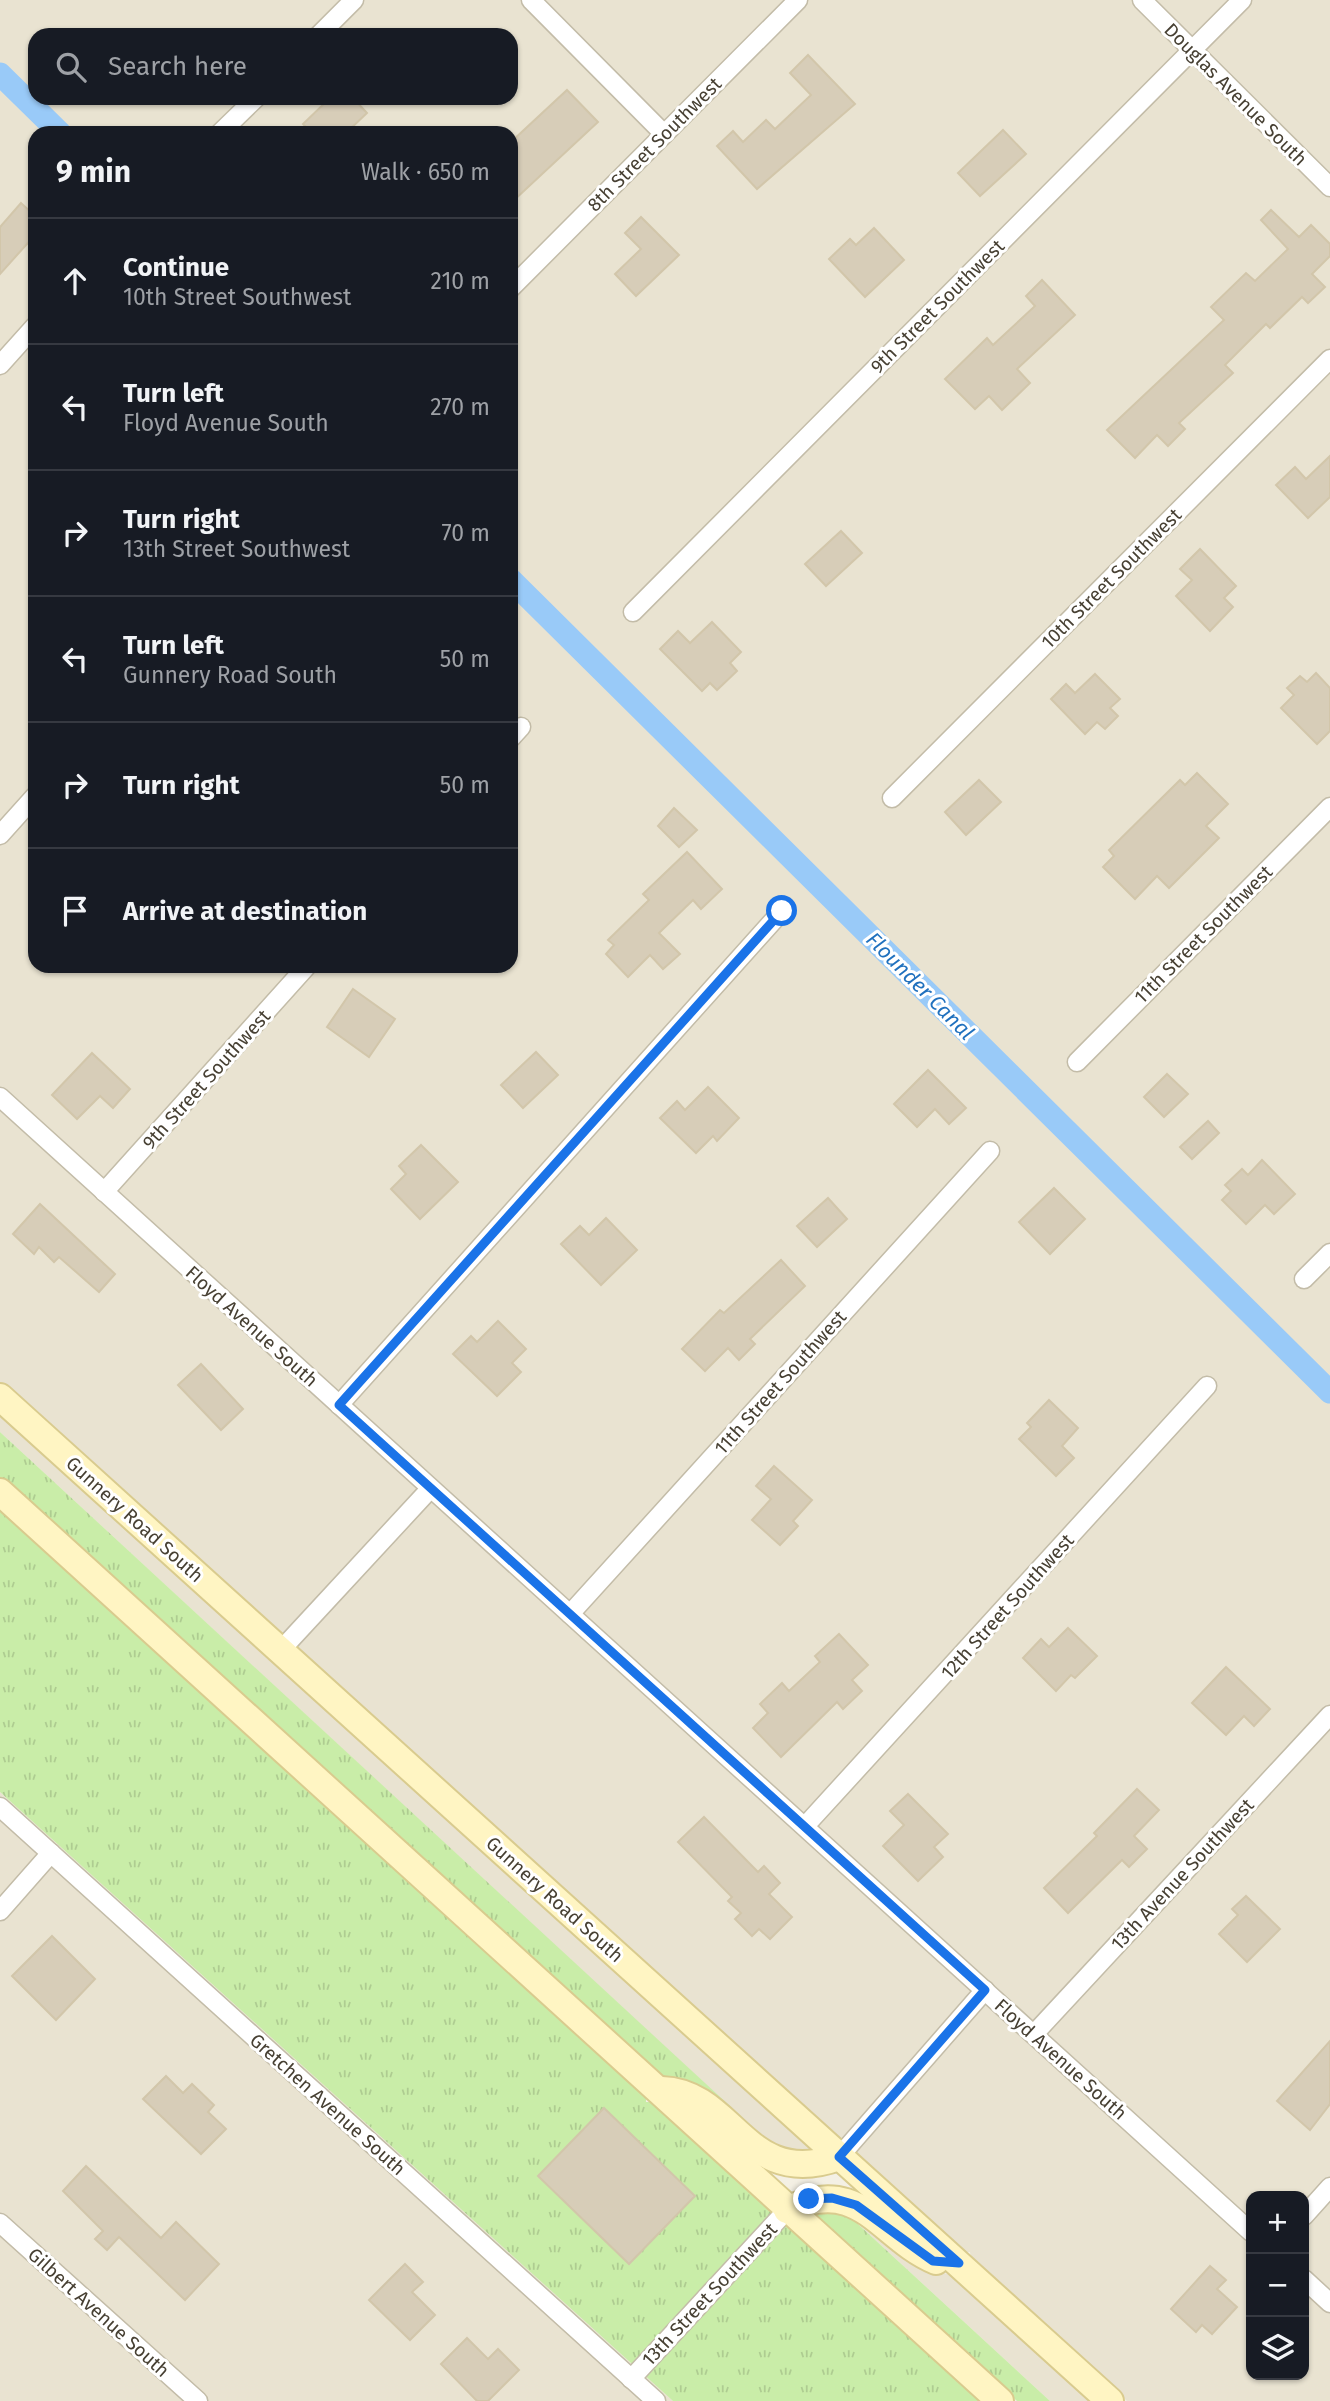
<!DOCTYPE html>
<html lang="en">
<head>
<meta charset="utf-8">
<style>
  :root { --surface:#171b24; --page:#242831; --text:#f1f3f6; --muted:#9ea1a6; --line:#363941 }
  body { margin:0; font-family:"Fira Sans",sans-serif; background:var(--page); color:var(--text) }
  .controls { position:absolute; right:21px; bottom:21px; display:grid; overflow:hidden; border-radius:14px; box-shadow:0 2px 5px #0004 }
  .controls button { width:63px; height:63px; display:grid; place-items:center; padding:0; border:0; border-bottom:2px solid var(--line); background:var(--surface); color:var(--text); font:35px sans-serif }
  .stop { position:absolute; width:21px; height:21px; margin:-16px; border:5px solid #1a73e8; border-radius:50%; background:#fff }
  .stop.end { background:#1a73e8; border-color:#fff; box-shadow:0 2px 7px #0008 }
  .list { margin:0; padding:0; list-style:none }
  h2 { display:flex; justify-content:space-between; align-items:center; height:91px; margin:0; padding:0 28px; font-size:30px }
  h2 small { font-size:23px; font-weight:400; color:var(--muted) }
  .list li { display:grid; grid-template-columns:46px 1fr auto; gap:21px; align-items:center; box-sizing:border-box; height:126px; padding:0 28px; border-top:2px solid var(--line) }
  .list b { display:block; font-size:26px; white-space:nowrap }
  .list p { margin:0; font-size:23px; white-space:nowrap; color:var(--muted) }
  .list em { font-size:23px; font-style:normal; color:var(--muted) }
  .icon { flex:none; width:38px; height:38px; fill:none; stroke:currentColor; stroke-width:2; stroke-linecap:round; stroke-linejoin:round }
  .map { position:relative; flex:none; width:1330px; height:2401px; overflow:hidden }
  .search { position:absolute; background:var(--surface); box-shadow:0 2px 5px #0004; left:28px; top:28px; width:490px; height:77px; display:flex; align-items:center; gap:18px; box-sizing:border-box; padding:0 24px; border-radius:21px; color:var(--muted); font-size:26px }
  .panel { position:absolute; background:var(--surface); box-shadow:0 2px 5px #0004; left:28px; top:126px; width:490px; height:847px; border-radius:21px }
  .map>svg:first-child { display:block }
  .residential { fill:#e9e3d1; fill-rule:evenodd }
  .grass { fill:url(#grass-tufts) }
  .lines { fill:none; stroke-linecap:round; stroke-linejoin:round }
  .canal { stroke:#99caf8; stroke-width:23 }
  .building { fill:#d7cdb8; stroke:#d2c6aa; stroke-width:2 }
  .street-casing { stroke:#c3bca8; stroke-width:21 }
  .secondary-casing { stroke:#d9cb8e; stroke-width:30 }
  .street { stroke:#fff; stroke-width:18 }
  .secondary { stroke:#fff5c3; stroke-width:26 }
  .route { stroke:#1a73e8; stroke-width:9 }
  .labels { text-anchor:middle; stroke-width:6; stroke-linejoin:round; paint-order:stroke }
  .street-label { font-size:19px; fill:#474033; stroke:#fff }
  .water-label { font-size:21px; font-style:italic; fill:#2071be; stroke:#fff }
</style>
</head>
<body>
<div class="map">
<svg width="1330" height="2401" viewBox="0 0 1330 2401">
  <defs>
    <pattern id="grass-tufts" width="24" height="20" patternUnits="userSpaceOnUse" patternTransform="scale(1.75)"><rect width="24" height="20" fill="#c9eda8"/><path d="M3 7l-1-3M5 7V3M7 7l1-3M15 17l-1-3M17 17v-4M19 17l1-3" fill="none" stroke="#aecc91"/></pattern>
  </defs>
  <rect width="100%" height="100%" fill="#f4f0e4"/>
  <!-- residential -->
  <g class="residential">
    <path d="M0 0H1330V2401H1127L971 2258 970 2252H963L841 2143 0 1382ZM35 35H511V98H35ZM35 133H511V966H35ZM1251 2196H1304V2375H1251Z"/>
    <path d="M0 1413 817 2151 791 2153 769 2143 0 1432Z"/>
    <path d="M0 1792 673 2401H0Z"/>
    <path d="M847 2214 933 2273 955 2274 1093 2401H1050Z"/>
  </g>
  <!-- grass -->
  <g class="grass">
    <path d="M0 1432 770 2143 661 2079 0 1478Z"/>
    <path d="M0 1508 646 2095V2102H653L983 2401H673L0 1792Z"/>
    <path d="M831 2210 847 2214 1050 2401H1017L808 2213Z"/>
  </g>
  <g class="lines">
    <!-- canal -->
    <g class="canal">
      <path d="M0 74 60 133"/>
      <path d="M511 580 1330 1392"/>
    </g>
  </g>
  <!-- building -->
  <g class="building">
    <path d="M808 55 855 104 757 189 717 146 733 131 743 142 766 120 775 129 811 95 790 73Z"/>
    <path d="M567 90 598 122 511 203V142Z"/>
    <path d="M330 98H353L367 113 346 133H312L303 124Z"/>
    <path d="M1003 130 1026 154 980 196 958 173Z"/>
    <path d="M21 203 35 216V235L0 274V227Z"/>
    <path d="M1271 210 1299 237 1311 225 1330 244V256L1312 274 1325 287 1308 303 1302 297 1270 328 1266 324 1225 365 1233 373 1179 423 1185 429 1168 446 1157 435 1135 458 1107 430 1224 320 1211 307 1246 273 1255 281 1288 249 1261 220Z"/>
    <path d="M641 217 679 255 636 296 615 274 641 249 625 233Z"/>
    <path d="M874 228 904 260 865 297 829 259 850 239 856 245Z"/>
    <path d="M1042 280 1075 315 1017 369 1030 383 1002 410 989 396 975 409 945 379 987 338 993 345 1035 306 1026 296Z"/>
    <path d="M1330 456V497L1308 518 1276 485 1295 467 1306 479Z"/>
    <path d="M841 531 862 553 826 586 805 564Z"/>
    <path d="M1200 549 1236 586 1224 598 1233 607 1210 631 1176 596 1192 580 1180 569Z"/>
    <path d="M712 622 741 652 730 663 737 671 717 690 710 683 702 691 660 649 678 631 690 643Z"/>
    <path d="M1316 673 1330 688V731L1317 744 1281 708 1294 695 1287 688 1300 676 1307 682Z"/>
    <path d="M1095 674 1120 699 1110 708 1118 716 1105 729 1097 722 1085 734 1051 699 1066 684 1075 693Z"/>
    <path d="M1197 773 1228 804 1206 826 1219 838 1169 888 1157 876 1135 899 1103 867 1114 856 1109 850 1180 780 1185 785Z"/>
    <path d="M979 780 1001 802 966 835 945 812Z"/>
    <path d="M674 808 697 830 679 847 658 826Z"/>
    <path d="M687 852 722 889 701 909 693 900 659 933 680 954 663 969 650 955 628 977 606 954 614 945 608 940 649 900 643 894Z"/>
    <path d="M353 989 395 1019 369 1057 327 1027Z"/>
    <path d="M536 1052 558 1075 523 1108 501 1085Z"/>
    <path d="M92 1053 130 1089 113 1108 100 1096 77 1119 52 1095Z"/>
    <path d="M928 1070 966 1108 949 1124 935 1109 917 1127 894 1104Z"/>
    <path d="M1167 1074 1188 1094 1164 1117 1144 1097Z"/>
    <path d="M708 1087 739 1118 717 1141 713 1136 696 1153 660 1118 677 1101 685 1110Z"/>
    <path d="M1208 1121 1219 1133 1192 1159 1180 1147Z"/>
    <path d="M421 1145 458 1182 420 1219 391 1189 406 1174 399 1166Z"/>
    <path d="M1262 1160 1295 1194 1274 1214 1265 1205 1246 1224 1222 1200 1231 1191 1225 1185 1242 1169 1248 1175Z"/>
    <path d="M1054 1188 1085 1219 1050 1254 1019 1222Z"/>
    <path d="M828 1198 847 1219 817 1247 797 1226Z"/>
    <path d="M40 1204 115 1274 99 1292 59 1257 54 1262 39 1247 34 1254 13 1234Z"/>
    <path d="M606 1218 637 1250 601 1285 561 1244 580 1226 589 1235Z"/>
    <path d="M781 1260 805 1286 750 1339 755 1344 739 1360 728 1348 705 1371 682 1349 720 1310 724 1313Z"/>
    <path d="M498 1321 526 1349 512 1363 521 1372 497 1396 453 1354 471 1336 477 1342Z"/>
    <path d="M201 1364 243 1409 221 1430 178 1385Z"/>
    <path d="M1049 1400 1078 1428 1062 1446 1074 1458 1056 1476 1019 1439 1031 1427 1027 1423Z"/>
    <path d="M774 1466 812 1500 793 1521 798 1526 780 1545 752 1520 771 1499 756 1486Z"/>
    <path d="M1068 1628 1097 1656 1075 1678 1071 1675 1056 1691 1023 1658 1041 1639 1049 1647Z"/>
    <path d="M839 1634 868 1665 852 1680 862 1691 843 1709 837 1702 781 1757 753 1728 768 1713 760 1704 782 1683 789 1691 820 1662 815 1656Z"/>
    <path d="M1226 1667 1270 1709 1254 1726 1244 1716 1226 1735 1192 1703Z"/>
    <path d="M1137 1789 1159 1810 1134 1836 1147 1849 1129 1867 1122 1860 1068 1913 1044 1888 1097 1836 1094 1833Z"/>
    <path d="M908 1794 948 1834 934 1847 943 1857 918 1881 883 1846 904 1825 890 1811Z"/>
    <path d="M704 1817 758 1872 764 1866 780 1883 769 1894 792 1917 770 1939 759 1929 752 1936 735 1919 741 1913 728 1901 732 1897 678 1842Z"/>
    <path d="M1246 1896 1280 1929 1247 1962 1219 1934 1238 1915 1232 1909Z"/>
    <path d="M52 1936 95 1979 56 2020 12 1976Z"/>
    <path d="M1330 2041V2104L1310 2130 1277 2101Z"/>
    <path d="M166 2076 183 2093 192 2084 214 2105 208 2112 226 2129 201 2154 143 2099Z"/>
    <path d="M604 2108 695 2196 629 2264 538 2176Z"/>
    <path d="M86 2166 161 2238 176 2222 219 2264 185 2300 119 2237 107 2250 95 2239 103 2231 63 2191Z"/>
    <path d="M405 2264 423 2282 412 2292 435 2315 410 2340 369 2300Z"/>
    <path d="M1210 2266 1226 2280 1217 2289 1237 2307 1212 2334 1202 2325 1196 2332 1171 2309Z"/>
    <path d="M467 2338 488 2359 498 2349 519 2370 488 2401H477L441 2364Z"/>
  </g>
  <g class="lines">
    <defs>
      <g id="street">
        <path d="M531 0 664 134"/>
        <path d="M1142 0 1330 187"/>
        <path d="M319 35 354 0"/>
        <path d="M220 133 256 98"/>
        <path d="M511 288 798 0"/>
        <path d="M0 365 35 326"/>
        <path d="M633 612 1242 0"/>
        <path d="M511 738 521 727"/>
        <path d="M892 798 1330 359"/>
        <path d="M0 835 35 796"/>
        <path d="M1077 1062 1330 807"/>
        <path d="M0 1097 1251 2232"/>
        <path d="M104 1192 307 966"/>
        <path d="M1304 1279 1330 1253"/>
        <path d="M339 1405 782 911"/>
        <path d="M570 1614 990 1151"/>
        <path d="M281 1650 430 1489"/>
        <path d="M0 1807 656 2401"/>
        <path d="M806 1825 1207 1386"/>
        <path d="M0 1911 51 1853"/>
        <path d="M1034 2034 1330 1715"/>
        <path d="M839 2157 985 1990"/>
        <path d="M1304 2216 1330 2187"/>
        <path d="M0 2223 198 2401"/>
        <path d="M1304 2279 1330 2303"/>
        <path d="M631 2379 787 2210"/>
      </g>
      <g id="secondary">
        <path d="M0 1397 1110 2401"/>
        <path d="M0 1492 1000 2401"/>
        <path d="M662 2090C734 2092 745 2191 839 2157"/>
        <path d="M787 2210C861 2174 879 2237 936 2261"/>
      </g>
    </defs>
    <!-- street casing -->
    <use href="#street" class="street-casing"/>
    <!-- secondary casing -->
    <use href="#secondary" class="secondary-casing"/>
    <!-- street -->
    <use href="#street" class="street"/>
    <!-- secondary -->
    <use href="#secondary" class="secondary"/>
  </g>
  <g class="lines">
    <!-- route -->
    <path class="route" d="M782 911 339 1405 985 1990 839 2157 959 2263 933 2261 856 2205 832 2198 809 2199"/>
  </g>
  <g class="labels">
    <!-- street labels -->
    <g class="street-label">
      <text transform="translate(1236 94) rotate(45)" y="7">Douglas Avenue South</text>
      <text transform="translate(654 144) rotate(-45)" y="7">8th Street Southwest</text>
      <text transform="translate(937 306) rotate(-45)" y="7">9th Street Southwest</text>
      <text transform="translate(1111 578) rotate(-45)" y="7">10th Street Southwest</text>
      <text transform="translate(1203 934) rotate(-45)" y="7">11th Street Southwest</text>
      <text transform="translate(206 1079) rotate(-48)" y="7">9th Street Southwest</text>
      <text transform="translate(252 1326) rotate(42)" y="7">Floyd Avenue South</text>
      <text transform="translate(780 1382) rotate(-48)" y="7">11th Street Southwest</text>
      <text transform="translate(135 1519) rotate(42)" y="7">Gunnery Road South</text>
      <text transform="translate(1007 1606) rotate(-48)" y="7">12th Street Southwest</text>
      <text transform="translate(1182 1874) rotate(-47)" y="7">13th Avenue Southwest</text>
      <text transform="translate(555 1899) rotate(42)" y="7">Gunnery Road South</text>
      <text transform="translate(1061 2059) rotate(42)" y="7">Floyd Avenue South</text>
      <text transform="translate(328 2104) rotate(42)" y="7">Gretchen Avenue South</text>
      <text transform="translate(709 2294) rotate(-47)" y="7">13th Street Southwest</text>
      <text transform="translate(99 2312) rotate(42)" y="7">Gilbert Avenue South</text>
    </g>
    <!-- water labels -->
    <g class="water-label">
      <text transform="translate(920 986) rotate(45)" y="7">Flounder Canal</text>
    </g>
  </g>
</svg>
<div class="controls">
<button>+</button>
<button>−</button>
<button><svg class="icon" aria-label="layers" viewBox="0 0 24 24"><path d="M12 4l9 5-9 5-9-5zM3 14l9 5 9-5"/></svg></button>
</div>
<div class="stop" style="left:782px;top:911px"></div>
<div class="stop end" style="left:809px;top:2199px"></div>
<div class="search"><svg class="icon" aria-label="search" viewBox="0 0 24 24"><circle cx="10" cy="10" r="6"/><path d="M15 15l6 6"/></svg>Search here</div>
<section class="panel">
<h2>9 min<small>Walk · 650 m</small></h2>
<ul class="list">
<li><svg class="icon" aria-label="ahead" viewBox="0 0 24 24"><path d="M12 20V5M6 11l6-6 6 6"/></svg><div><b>Continue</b><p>10th Street Southwest</p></div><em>210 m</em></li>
<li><svg class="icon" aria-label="left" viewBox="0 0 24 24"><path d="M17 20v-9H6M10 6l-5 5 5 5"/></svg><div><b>Turn left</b><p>Floyd Avenue South</p></div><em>270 m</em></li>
<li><svg class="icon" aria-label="right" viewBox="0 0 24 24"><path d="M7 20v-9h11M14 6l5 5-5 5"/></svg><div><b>Turn right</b><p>13th Street Southwest</p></div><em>70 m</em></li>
<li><svg class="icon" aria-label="left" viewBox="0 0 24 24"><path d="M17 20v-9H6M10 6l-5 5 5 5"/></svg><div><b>Turn left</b><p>Gunnery Road South</p></div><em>50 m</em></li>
<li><svg class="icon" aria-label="right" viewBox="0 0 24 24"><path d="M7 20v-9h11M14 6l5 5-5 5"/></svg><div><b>Turn right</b></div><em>50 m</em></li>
<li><svg class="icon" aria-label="arrive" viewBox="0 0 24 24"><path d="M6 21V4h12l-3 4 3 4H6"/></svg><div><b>Arrive at destination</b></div></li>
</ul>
</section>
</div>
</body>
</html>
